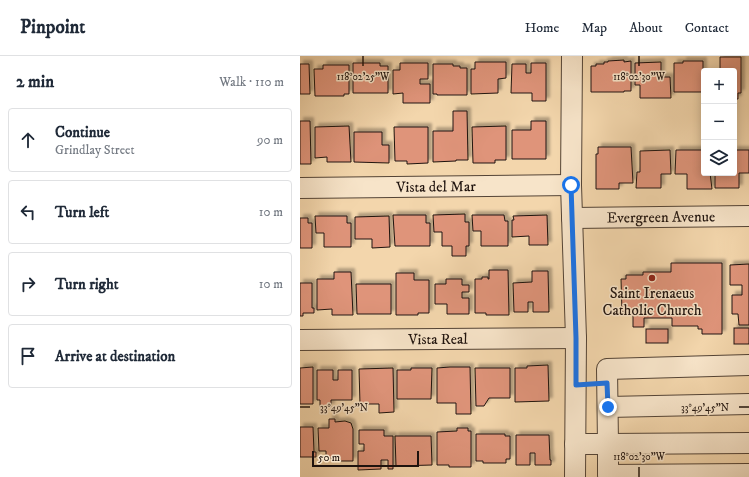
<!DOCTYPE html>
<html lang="en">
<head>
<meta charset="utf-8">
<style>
  :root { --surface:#fff; --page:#f6f6f7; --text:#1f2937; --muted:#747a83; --line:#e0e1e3 }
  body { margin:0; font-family:"IM FELL DW Pica",serif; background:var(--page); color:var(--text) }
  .controls { position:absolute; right:12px; top:12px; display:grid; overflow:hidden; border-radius:4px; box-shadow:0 2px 10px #0003 }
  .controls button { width:36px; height:36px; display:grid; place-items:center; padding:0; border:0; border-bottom:1px solid var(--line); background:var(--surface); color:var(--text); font:20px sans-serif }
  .scale { position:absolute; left:12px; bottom:10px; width:107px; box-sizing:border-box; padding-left:4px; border:2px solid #1f130e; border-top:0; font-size:11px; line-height:14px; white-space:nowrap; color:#1f130e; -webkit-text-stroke:3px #f7e4c9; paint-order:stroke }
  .stop { position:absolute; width:12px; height:12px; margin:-9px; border:3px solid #1a73e8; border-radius:50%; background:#fff }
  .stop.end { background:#1a73e8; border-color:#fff; box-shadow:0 1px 4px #0008 }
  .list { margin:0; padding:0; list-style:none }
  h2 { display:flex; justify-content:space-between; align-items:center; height:52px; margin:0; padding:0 16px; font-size:17px }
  h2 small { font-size:13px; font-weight:400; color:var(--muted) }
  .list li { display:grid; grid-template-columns:26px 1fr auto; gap:12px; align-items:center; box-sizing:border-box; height:64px; margin:0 8px 8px; padding:0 8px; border:1px solid var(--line); border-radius:4px }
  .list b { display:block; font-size:15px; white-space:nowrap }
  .list p { margin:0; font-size:13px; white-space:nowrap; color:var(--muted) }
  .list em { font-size:13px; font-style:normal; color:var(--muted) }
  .icon { flex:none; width:22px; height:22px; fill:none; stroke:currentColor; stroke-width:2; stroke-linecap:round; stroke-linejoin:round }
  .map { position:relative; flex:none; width:449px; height:421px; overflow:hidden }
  header { display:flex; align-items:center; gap:24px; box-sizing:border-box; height:56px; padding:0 20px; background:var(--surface); border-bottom:1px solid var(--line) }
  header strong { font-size:19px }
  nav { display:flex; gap:22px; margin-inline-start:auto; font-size:14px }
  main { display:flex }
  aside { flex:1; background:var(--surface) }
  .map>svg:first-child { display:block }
  .building { fill:#df947a; stroke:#1f130e; filter:url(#shadow) }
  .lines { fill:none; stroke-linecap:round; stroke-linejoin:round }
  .minor-casing { stroke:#544436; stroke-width:22 }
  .minor { stroke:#f7e4c9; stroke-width:20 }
  .route { stroke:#1a73e8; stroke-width:5 }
  .ticks { fill:none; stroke:#1f130e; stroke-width:1.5 }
  .poi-dot { fill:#8f2418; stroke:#f7e4c9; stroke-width:1.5 }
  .labels { text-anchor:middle; stroke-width:3; stroke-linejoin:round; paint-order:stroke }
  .street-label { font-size:15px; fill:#1f130e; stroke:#f7e4c9 }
  .poi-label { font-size:15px; fill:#1f130e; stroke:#f7e4c9 }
  .ticks-label { font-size:10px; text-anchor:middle; fill:#1f130e; stroke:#f7e4c9; stroke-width:3; stroke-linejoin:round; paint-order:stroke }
</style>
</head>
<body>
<header>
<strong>Pinpoint</strong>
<nav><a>Home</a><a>Map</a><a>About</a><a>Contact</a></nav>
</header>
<main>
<aside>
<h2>2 min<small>Walk · 110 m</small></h2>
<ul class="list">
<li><svg class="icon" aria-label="ahead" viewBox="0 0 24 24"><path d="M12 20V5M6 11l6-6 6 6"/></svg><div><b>Continue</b><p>Grindlay Street</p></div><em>90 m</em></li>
<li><svg class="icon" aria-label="left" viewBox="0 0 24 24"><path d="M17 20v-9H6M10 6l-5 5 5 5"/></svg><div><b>Turn left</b></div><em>10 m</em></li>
<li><svg class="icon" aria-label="right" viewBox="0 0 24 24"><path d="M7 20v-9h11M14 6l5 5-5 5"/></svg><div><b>Turn right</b></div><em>10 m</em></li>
<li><svg class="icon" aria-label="arrive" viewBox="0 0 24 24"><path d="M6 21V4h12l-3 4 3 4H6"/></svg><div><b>Arrive at destination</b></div></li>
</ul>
</aside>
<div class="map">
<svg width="449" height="421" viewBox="0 0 449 421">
  <defs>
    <filter id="shadow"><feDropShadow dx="3.5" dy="-3.5" stdDeviation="1" flood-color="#0004"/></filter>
  </defs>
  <rect width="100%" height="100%" fill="#f3d6ac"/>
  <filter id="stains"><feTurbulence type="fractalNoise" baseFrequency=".005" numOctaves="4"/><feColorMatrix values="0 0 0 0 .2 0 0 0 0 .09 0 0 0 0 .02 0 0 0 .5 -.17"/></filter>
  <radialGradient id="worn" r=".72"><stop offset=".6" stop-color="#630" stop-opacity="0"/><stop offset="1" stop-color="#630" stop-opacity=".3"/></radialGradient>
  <!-- building -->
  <g class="building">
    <path d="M420 1H441V37H438V43H434V15H420Z"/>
    <path d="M324 4V6L331 5V35H324V36H291V10H296V8H304V6H308V5Z"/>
    <path d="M383 5H403V36H374V7H383Z"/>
    <path d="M175 6H206V22L198 23V37L171 38V13H175Z"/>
    <path d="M361 6V21H370L371 42H340V29H335V7Z"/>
    <path d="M53 7H80V10H88V37H53Z"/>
    <path d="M100 7H128V23H120V28H130V47H103V37L93 38V14H100Z"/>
    <path d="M231 7H246V45H232V37H211L212 8H226V17H231Z"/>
    <path d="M0 8H9L10 38H0Z"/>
    <path d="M133 8H153V10H160V12H167V39H137V38H133Z"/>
    <path d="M23 9H49V38H44V40H15L14 13H23Z"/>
    <path d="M153 55H167L168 104H156V105L133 106V75H153Z"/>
    <path d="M0 65H10L11 108H0Z"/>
    <path d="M231 65H246V103H212V74H231Z"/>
    <path d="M49 70 51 106H27V101L15 102V71Z"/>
    <path d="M206 70V104H195V107H173L172 71Z"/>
    <path d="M94 71H128V107L107 108V105H95Z"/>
    <path d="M54 76H82V89H89V107L54 106Z"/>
    <path d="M298 91H331L333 127H319V133H296V98H298Z"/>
    <path d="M370 94 371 118H361V132H336L337 116H340V95Z"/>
    <path d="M376 94H404V117H410L412 133H387V118H375Z"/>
    <path d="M434 94H449V117H439V132H415V117H434Z"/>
    <path d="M165 158V166H169V190H166V200H152V190H142V176H134L133 159Z"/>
    <path d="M93 159H126V167H130V190H95Z"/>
    <path d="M172 159H204L205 165H208V190H181V175H173Z"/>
    <path d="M247 159 248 189H229V180L212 181V164H214L213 160Z"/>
    <path d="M15 160H47V167H51V191H24V177H16Z"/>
    <path d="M89 160 90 191 72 192V183H55V161Z"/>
    <path d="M0 162H8V167H12V192H0Z"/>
    <path d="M371 207H422V278H402V273H398V270H372V262H344V271H333V259H326V255L322 256 321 223H326V219H343V216H371Z"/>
    <path d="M449 208V269H439L438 258H432V239H442V229H430V209Z"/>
    <path d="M189 214H208L209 259H186V257H175V223H182V221H188V223H189Z"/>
    <path d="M232 215H248L249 256H233V246H228V256H214L213 227 232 226Z"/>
    <path d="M34 216H51L53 259H32V253L17 254V223H34Z"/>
    <path d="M96 217H114V224H129V257H118V259H96Z"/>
    <path d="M146 223H162V229H169V236H162V242H169V258H147V248H135V228H146Z"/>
    <path d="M0 227H12V252H14V257H3V260H0Z"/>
    <path d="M56 228H91V258H57Z"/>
    <rect x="434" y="272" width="15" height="16"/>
    <rect x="346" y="273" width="22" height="14"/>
    <path d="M248 309 249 345 215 346V312H227V310Z"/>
    <path d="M13 311V348H0V312Z"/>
    <path d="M150 311H170L171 358H156V347H137V312Z"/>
    <path d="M93 312 94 356 79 357V348H60L59 313Z"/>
    <path d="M111 312H132L131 343H97V314H111Z"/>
    <path d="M175 312H210V342H189L184 350H176Z"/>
    <path d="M17 314H33V324H38V314H52V344H31V351H20V344H17Z"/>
    <path d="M29 363H35V366L45 365 51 367 53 373V405H34V402H26V395H19L18 372H29Z"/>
    <path d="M0 371H13L14 396H16V401H0Z"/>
    <path d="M157 372H168V375H171V411H149V409H137V376L157 375Z"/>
    <path d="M59 374H84V380H93V413H88V404H81V413L58 414V395H64V388H59Z"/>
    <path d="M176 378H205V380H210V403H206V407H183V405H176Z"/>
    <path d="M216 379H249L250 404H251V409H235V397H230V409H216Z"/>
    <path d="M95 380H131L132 409 96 410Z"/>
  </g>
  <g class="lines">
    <defs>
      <g id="minor">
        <path d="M272 0 271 129 276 282 275 421"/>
        <path id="s1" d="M0 132 271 129"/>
        <path id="s2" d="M272 162 449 160"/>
        <path id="s3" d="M0 284 276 282"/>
        <path d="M308 351 449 348"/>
        <path d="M449 387 308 388V419L449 418"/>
        <path d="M275 388H308L307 313 449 309"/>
      </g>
    </defs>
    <!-- minor casing -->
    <use href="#minor" class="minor-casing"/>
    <!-- minor -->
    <use href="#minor" class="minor"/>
  </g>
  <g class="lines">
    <!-- route -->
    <path class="route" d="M271 129 276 282V329L307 327 308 351"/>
  </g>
  <!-- ticks -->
  <path class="ticks" d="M63 0V10M339 0V10M0 351H10M439 351H449M339 411V421"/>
  <!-- markers -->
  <circle class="poi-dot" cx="352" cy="222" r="4"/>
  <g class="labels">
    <!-- street labels -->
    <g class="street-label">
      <text dy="5" stroke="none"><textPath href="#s1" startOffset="136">Vista del Mar</textPath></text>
      <text dy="5" stroke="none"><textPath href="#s2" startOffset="89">Evergreen Avenue</textPath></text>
      <text dy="5" stroke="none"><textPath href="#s3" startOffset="138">Vista Real</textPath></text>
    </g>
    <!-- poi labels -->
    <g class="poi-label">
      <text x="352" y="242">Saint Irenaeus<tspan x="352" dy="17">Catholic Church</tspan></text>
    </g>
  </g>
  <g class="ticks-label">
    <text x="63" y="24">118°02'25"W</text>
    <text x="339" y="24">118°02'30"W</text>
    <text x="405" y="355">33°49'45"N</text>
    <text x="44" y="355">33°49'45"N</text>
    <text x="339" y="404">118°02'30"W</text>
  </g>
  <rect width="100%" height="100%" filter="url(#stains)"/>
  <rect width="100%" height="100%" fill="url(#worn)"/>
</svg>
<div class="controls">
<button>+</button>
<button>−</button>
<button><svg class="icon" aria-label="layers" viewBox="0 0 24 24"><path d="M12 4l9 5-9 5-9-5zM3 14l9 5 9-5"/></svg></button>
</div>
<div class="scale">50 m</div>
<div class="stop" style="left:271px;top:129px"></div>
<div class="stop end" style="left:308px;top:351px"></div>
</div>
</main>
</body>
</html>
